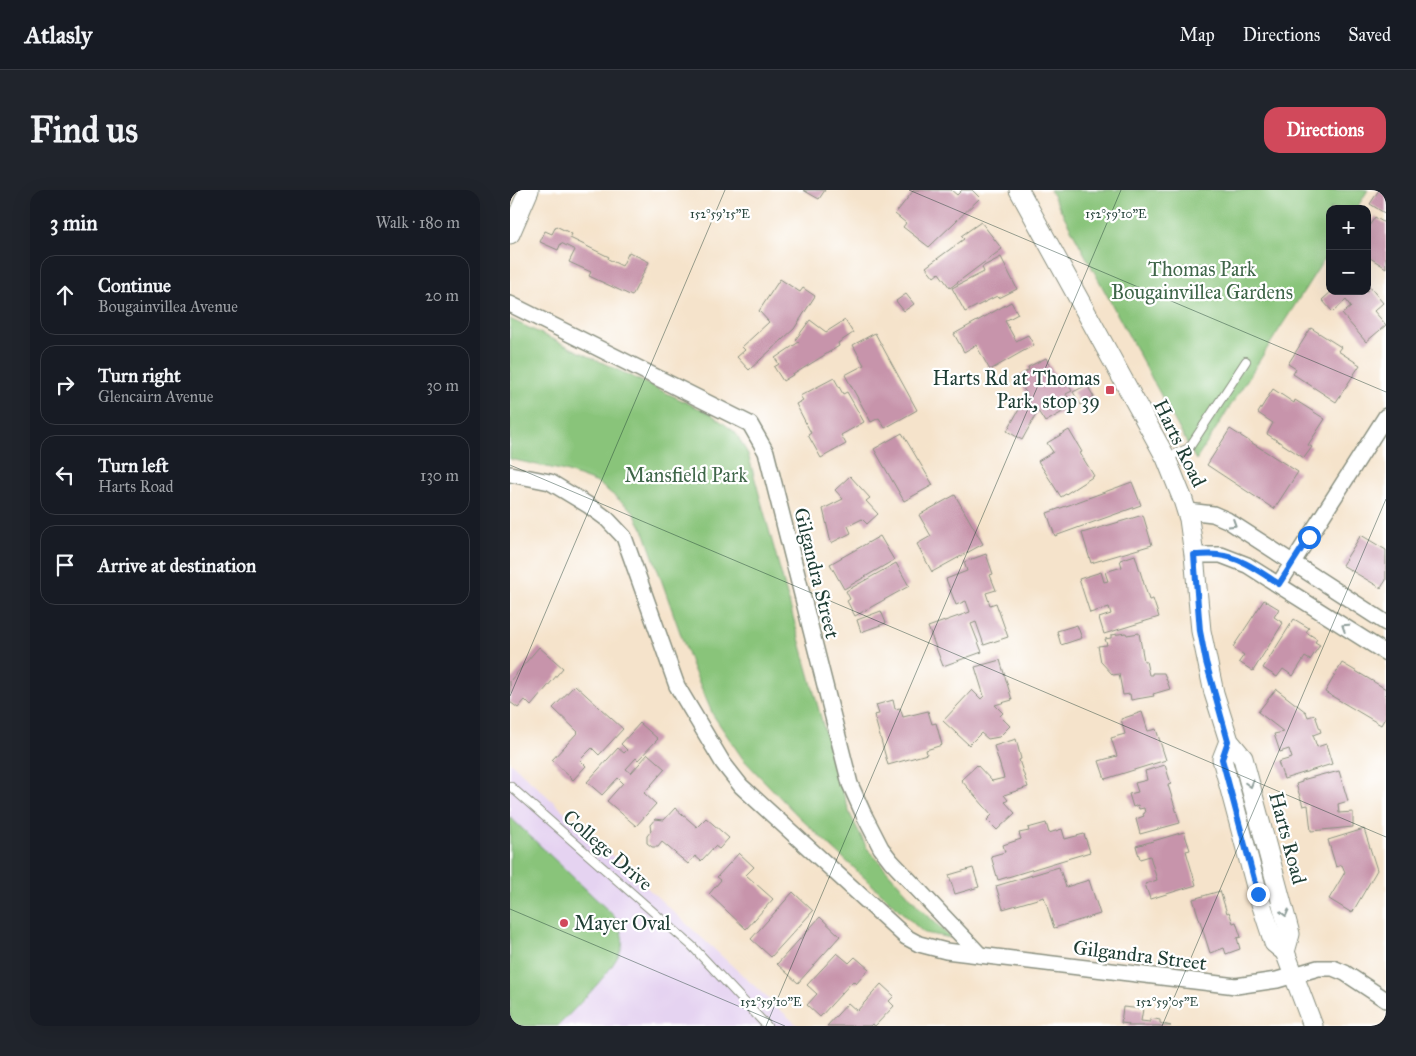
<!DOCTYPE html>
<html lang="en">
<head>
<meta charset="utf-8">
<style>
  :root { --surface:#171b24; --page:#20242c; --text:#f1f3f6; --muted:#9ea1a6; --line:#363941; --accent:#d1495b }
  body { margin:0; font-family:"IM FELL Great Primer",serif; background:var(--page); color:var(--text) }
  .controls { position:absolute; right:15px; top:15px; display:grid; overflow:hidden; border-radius:10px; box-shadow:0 5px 20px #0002 }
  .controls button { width:45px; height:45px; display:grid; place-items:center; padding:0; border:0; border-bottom:1px solid var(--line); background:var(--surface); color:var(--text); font:25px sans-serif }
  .stop { position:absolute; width:15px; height:15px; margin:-11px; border:4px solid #1a73e8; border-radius:50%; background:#fff }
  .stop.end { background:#1a73e8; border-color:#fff; box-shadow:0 1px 5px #0008 }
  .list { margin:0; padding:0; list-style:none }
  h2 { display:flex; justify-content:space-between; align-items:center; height:65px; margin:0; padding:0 20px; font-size:21px }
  h2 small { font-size:16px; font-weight:400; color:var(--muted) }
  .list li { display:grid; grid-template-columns:32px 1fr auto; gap:15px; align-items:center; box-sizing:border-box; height:80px; margin:0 10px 10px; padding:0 10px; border:1px solid var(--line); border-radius:15px }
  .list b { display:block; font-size:19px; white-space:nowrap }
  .list p { margin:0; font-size:16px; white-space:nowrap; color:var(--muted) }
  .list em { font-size:16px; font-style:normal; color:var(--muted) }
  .icon { flex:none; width:28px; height:28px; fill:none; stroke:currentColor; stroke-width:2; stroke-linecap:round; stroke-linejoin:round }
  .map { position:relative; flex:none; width:876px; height:836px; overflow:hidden; border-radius:15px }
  header { display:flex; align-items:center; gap:30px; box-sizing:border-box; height:70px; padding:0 25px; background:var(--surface); border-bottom:1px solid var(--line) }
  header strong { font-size:24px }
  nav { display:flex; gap:28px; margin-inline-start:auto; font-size:18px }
  .intro { display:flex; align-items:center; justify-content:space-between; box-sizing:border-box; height:120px; padding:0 30px }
  h1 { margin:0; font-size:35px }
  .button { padding:12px 22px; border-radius:15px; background:var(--accent); color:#fff; font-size:18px; font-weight:700 }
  main { display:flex; gap:30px; padding:0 30px }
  aside { flex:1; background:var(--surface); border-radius:15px; box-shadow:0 5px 20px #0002 }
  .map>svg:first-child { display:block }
  .built { fill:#e5d3f1 }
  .green { fill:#89c47a; stroke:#548057 }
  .building { fill:#c794ab }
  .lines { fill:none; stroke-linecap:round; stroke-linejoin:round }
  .service-casing { stroke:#8a9080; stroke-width:10 }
  .minor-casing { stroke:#8a9080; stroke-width:18 }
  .tertiary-casing { stroke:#8a9080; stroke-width:21 }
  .service { stroke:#fff; stroke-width:8 }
  .minor { stroke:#fff; stroke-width:15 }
  .tertiary { stroke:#fff; stroke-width:19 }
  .oneway { stroke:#8f9e9a }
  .route { stroke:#1a73e8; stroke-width:6 }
  .ticks { fill:none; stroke:#1f3d34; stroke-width:1; stroke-opacity:0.45 }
  .poi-dot { fill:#d1495b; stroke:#fff; stroke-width:2 }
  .labels { text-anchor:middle; stroke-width:4.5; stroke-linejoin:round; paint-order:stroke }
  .park-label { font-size:20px; fill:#3f6649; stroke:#fff }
  .poi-label { font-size:20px; fill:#1f3d34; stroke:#fff; text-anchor:end }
  .street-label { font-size:20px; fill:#1f3d34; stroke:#fff }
  .ticks-label { font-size:12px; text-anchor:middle; fill:#1f3d34; stroke:#fff; stroke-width:4.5; stroke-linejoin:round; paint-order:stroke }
</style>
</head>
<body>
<header>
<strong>Atlasly</strong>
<nav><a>Map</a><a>Directions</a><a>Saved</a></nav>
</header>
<div class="intro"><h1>Find us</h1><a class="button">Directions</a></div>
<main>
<aside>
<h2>3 min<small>Walk · 180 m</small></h2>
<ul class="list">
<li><svg class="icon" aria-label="ahead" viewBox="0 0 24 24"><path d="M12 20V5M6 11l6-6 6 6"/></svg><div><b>Continue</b><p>Bougainvillea Avenue</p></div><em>20 m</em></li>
<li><svg class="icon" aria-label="right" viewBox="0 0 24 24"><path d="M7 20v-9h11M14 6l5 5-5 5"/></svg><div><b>Turn right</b><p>Glencairn Avenue</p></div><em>30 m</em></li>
<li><svg class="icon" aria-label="left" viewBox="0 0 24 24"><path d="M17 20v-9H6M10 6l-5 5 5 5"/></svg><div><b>Turn left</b><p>Harts Road</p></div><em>130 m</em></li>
<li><svg class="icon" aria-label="arrive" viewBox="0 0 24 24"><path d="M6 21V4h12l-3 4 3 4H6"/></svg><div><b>Arrive at destination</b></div></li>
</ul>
</aside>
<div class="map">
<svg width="876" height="836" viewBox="0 0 876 836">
  <rect width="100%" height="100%" fill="#fff"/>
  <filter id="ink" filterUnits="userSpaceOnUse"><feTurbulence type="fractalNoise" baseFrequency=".02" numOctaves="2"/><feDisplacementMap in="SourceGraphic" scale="10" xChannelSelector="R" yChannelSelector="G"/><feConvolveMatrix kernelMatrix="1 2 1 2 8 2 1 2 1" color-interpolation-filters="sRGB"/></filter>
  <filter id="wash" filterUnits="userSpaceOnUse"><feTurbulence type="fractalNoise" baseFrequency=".0096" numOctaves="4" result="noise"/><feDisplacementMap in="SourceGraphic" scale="20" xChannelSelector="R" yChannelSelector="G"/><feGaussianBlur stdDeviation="1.12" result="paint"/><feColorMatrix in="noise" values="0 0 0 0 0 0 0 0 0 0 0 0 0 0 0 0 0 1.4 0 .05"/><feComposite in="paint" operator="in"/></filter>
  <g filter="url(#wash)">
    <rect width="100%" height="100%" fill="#f5e3cb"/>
    <!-- built -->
    <path class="built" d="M0 572 288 836H0Z"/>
    <!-- green -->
    <g class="green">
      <path d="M540 0H858L846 19H820V60L686 270Z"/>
      <path d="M0 129 201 224 225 242 238 264 323 571 340 624 357 658 408 716 441 748 414 743 289 627 233 569 203 525 182 476 135 344 122 320 88 293 55 281 0 269Z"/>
      <path d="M0 627 104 726C108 735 115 747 112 756 108 777 64 819 48 836H0Z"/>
    </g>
    <g id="blocks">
      <!-- building -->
      <g class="building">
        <path d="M293 0H315L309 9Z"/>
        <path d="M404 0H441L447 5 452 0H462L470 8 419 57 393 37 396 33 385 24Z"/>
        <path d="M869 0H876V24L860 14Z"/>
        <path d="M865 27 876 34V78L857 66V39Z"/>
        <path d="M471 32 492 59 440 98 429 83 424 87 416 77 454 49 451 46Z"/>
        <path d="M46 36 62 44 60 48 99 67 98 69 112 76 119 62 139 72 122 106 79 86 81 82 59 72 65 60 51 53 48 60 30 52 35 41 42 44Z"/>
        <path d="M491 67 507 99 489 108 487 106 455 122 442 98 474 82 472 77Z"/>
        <path d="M270 89 290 102 293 98 305 106 284 139 239 180 227 167 235 160 232 157 259 132 249 121Z"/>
        <path d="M860 97 873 113 864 121 876 135 856 152 832 124 841 117 836 110 823 122 812 110 822 101H857Z"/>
        <path d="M396 104 404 114 394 121 386 111Z"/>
        <path d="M501 112 508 124 495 131 506 151 518 145 524 155 480 180 466 155 454 162 444 144Z"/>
        <path d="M300 130 316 142 335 130 343 143 328 153 329 156 273 191 264 177 269 174 265 168 289 152 286 149Z"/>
        <path d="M801 138 831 157 828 161 850 175 826 212 783 184 786 179 778 174Z"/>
        <path d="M365 143 407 220 375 238 369 228 361 232 335 185 354 175 343 155Z"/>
        <path d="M536 168 547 188 552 185 562 201 556 204 563 216 535 232 528 221 512 250 497 241 517 205 507 187 519 180 518 177Z"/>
        <path d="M324 188 333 204 337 202 354 232 331 245 336 254 311 268 298 245 301 243 286 214 293 210 290 206Z"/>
        <path d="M577 195 584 207 571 215 563 202Z"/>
        <path d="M763 199 784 213 785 210 815 229 798 255 802 257 794 268 757 244 763 233 748 223Z"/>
        <path d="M720 239 788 282 764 319 697 275Z"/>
        <path d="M559 240 572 262 570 263 584 286 551 307 528 271 543 262 537 253Z"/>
        <path d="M392 243 423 295 394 311 364 259Z"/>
        <path d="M340 286 360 308 356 311 368 324 357 334 352 329 338 336 341 343 321 353 313 319 333 309 325 300Z"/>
        <path d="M622 292 631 315 545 346 537 323Z"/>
        <path d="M445 305 473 354 422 382 407 354 421 346 409 325Z"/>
        <path d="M633 325 642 355 581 373 572 343Z"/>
        <path d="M851 345 876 360V390L871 398 832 375Z"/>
        <path d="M370 346 384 370 334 399 320 374Z"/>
        <path d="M476 364 483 384 480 385 486 400 476 403 480 415 486 413 498 447 474 455 466 432 461 434 472 462 433 476 418 437 460 422 456 411 446 415 436 389 457 381 454 372Z"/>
        <path d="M625 365 639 410 643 409 649 427 594 444 589 428 601 424 599 417 580 423 569 389 591 382 594 392 598 391 595 382 612 377 610 370Z"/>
        <path d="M386 373 399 396 345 426 337 411 340 409 336 401Z"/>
        <path d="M754 410 769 419 764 427 773 433 743 481 729 472 734 465 723 457Z"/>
        <path d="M371 421 376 433 351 442 347 430Z"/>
        <path d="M784 429 799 438 796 442 807 449 805 452 810 455 800 470 795 467 783 486 773 479 767 487 753 478Z"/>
        <path d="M567 435 572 448 551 455 547 441Z"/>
        <path d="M616 443 617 445 629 443 634 471H636L639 485H642V483H654L660 499 643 504 644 506 621 510 620 504 613 505 609 484 603 485 591 472 588 456 597 455 595 449 601 448V445Z"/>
        <path d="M29 457 53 478 21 516 15 510 8 518 0 512V491Z"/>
        <path d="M490 470 502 510 485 515 493 523 490 526 500 536 489 547 478 549 471 543 459 555 433 531 462 500 471 509 474 506 465 477Z"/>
        <path d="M832 473 876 499V526L871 535 815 502Z"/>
        <path d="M65 495 113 539 89 565 82 558 70 570 76 576 63 590 42 570 68 542 43 518Z"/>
        <path d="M766 499 796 522 798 527 805 525 811 542 803 545 807 557 816 554 822 574 774 589 768 572 782 568 779 559 770 562 764 544 774 542 748 522Z"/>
        <path d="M383 510 385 519 390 518 393 527 418 521 422 534 426 533 432 555 416 560 417 564 378 575 364 525 369 524 366 515Z"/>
        <path d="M632 522 638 541 646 539 656 570 595 589 589 571 607 566 601 548 615 544 611 529Z"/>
        <path d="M130 533 148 549 128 570 126 568 116 579 121 583 138 564 155 579 134 603 146 614 126 636 97 611 113 593 108 588 92 605 77 592 108 558 114 563 117 560 111 554Z"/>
        <path d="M506 549 511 569 509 570 518 597 494 605 498 610 495 612 505 623 487 640 477 630 482 625 451 590 467 575 482 591 494 588 484 556Z"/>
        <path d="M655 575 661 594 658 595 670 633 630 644 626 629 634 626 633 624 635 623 634 618 629 619 628 615 623 617 619 604 628 602 625 593 637 590 635 581Z"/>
        <path d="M829 581 838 611 828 614 829 623 843 622V637L801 641 798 615 793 616 786 594 792 592V590L818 583V584Z"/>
        <path d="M165 618 187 637 196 628 219 648 209 659 205 656 191 671 185 666 178 674 152 652 148 657H142L137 653V646L141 641 140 635 145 629 154 630Z"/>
        <path d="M536 633 539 643 552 639 555 649 574 644 580 662 488 690 481 666 495 662 493 655 511 649 509 643 519 641 518 638Z"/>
        <path d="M854 639 867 680 842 723 819 709 835 682 832 675 826 677 818 650Z"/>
        <path d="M674 642 680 660 676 661 686 695 640 709 635 694 647 690 640 666 630 669 626 656Z"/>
        <path d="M229 663 244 677 236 685 263 709 236 739 199 704 211 690 207 687Z"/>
        <path d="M549 677 556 697 579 690 590 724 544 738 534 707 493 719 486 696Z"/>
        <path d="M463 678 469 697 445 704 439 685Z"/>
        <path d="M710 701 717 723 719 722 723 733 726 732 731 747 727 748 730 759 716 764 714 758 700 763 683 709Z"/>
        <path d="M283 702 303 721 261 767 241 749Z"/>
        <path d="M310 727 330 746 288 793 267 774Z"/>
        <path d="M327 763 339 773 345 767 359 779 346 794 343 791 310 827 297 815 307 804 297 795Z"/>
        <path d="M371 794 384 806 379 811 384 816 365 836 362 834 360 836H317L338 813 347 821Z"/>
        <path d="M613 817 633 819 631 831 640 832V828L650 830V833L661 836H618L619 834 611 833Z"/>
      </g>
    </g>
  </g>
  <g filter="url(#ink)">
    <use href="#blocks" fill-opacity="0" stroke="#8a9080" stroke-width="1"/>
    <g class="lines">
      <defs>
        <g id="service">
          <path d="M656 268 679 258 736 171"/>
          <path d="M0 596 182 756 257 836"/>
        </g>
        <g id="minor">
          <path d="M0 114 240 234 256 262 340 594 353 623 371 658 381 671 470 765"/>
          <path d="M0 284 40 292 78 315 97 329 114 347 167 496 213 573 231 596 396 747 409 754 436 761 726 796 767 790 808 778H823L835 783 876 810"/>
          <path d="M677 321 703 324 717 330 876 433"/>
          <path d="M684 365H711L737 375 876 463"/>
          <path d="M769 394 876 226"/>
        </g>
        <g id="tertiary">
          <path d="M509 0 656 268 673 310 679 329 684 365 691 441 704 503 719 551 733 568 780 744 775 762"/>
          <path d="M0 44 19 0"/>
          <path d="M719 551 712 569 748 704 764 753 775 762 803 836"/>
        </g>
      </defs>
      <!-- service casing -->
      <use href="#service" class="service-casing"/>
      <!-- minor casing -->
      <use href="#minor" class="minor-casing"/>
      <!-- tertiary casing -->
      <use href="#tertiary" class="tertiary-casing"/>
      <!-- service -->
      <use href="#service" class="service"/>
      <!-- minor -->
      <use href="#minor" class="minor"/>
      <!-- tertiary -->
      <use href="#tertiary" class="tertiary"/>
    </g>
    <!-- one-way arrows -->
    <defs><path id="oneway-chevron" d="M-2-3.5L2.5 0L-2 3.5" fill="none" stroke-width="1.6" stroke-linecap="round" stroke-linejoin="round" transform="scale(1.25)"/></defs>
    <g class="oneway">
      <use href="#oneway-chevron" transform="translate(723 334) rotate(32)"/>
      <use href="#oneway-chevron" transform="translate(835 437) rotate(-147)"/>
      <use href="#oneway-chevron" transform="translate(740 594) rotate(74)"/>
      <use href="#oneway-chevron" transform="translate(775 723) rotate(76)"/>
    </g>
  </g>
  <g class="lines" filter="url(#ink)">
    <!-- route -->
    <path class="route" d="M748 704 712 569 718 551 696 472 690 441 684 365C692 365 700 364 708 365 731 367 750 382 769 394L799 347"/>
  </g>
  <!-- ticks -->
  <path class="ticks" d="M399 0 876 202M0 275 876 647M0 506 215 0M0 719 275 836M256 836 611 0M652 836 876 309"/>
  <!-- markers -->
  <g class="poi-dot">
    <rect x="595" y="195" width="10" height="10" rx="2.5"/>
    <circle cx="54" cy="733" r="5"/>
  </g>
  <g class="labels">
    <!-- park labels -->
    <g class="park-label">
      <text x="692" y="86">Thomas Park<tspan x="692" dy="23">Bougainvillea Gardens</tspan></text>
      <text x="176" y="292">Mansfield Park</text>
    </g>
    <!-- poi labels -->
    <g class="poi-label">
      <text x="590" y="195">Harts Rd at Thomas<tspan x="590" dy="23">Park, stop 39</tspan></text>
      <text x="64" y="740" text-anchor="start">Mayer Oval</text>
    </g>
    <!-- street labels -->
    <g class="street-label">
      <text transform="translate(670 253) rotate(64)" y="7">Harts Road</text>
      <text transform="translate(307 383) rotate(76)" y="7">Gilgandra Street</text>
      <text transform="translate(778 648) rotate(75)" y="7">Harts Road</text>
      <text transform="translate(98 660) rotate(41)" y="7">College Drive</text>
      <text transform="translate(630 765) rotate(7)" y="7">Gilgandra Street</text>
    </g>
  </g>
  <g class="ticks-label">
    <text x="210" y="28">152°59'15"E</text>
    <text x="606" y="28">152°59'10"E</text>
    <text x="261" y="816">152°59'10"E</text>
    <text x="657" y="816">152°59'05"E</text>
  </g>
</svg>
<div class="controls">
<button>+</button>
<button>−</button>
</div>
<div class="stop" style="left:799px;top:347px"></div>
<div class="stop end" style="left:748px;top:704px"></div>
</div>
</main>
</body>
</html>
